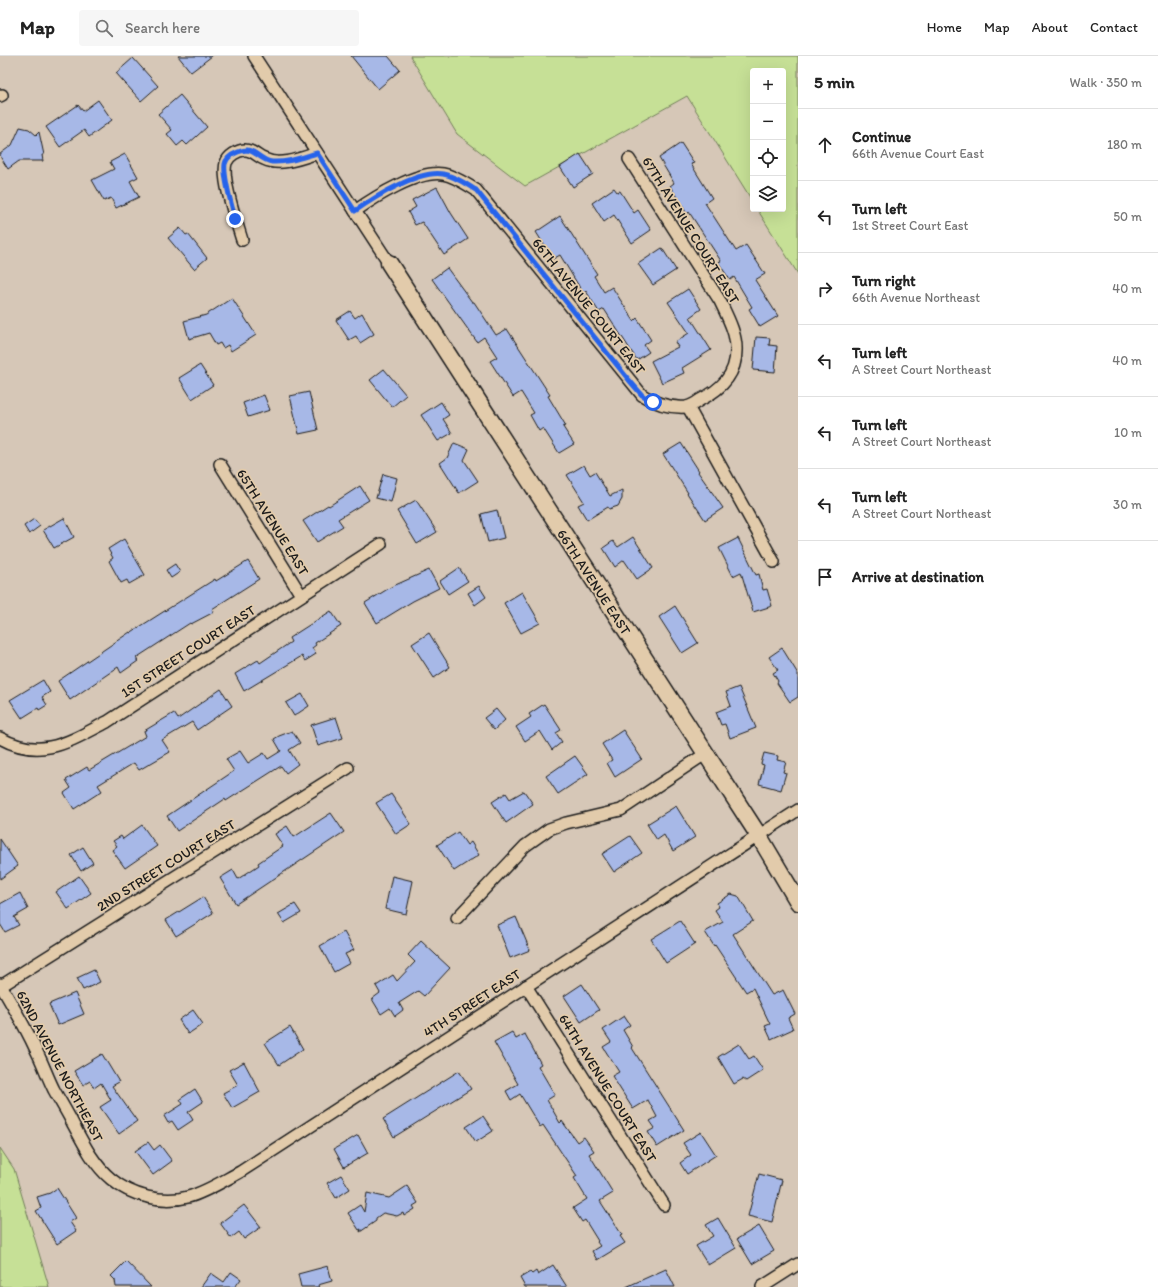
<!DOCTYPE html>
<html lang="en">
<head>
<meta charset="utf-8">
<style>
  :root { --surface:#fff; --page:#f6f6f6; --text:#222; --muted:#767676; --line:#e0e0e0 }
  body { margin:0; font-family:Itim,sans-serif; background:var(--page); color:var(--text) }
  .controls { position:absolute; right:12px; top:12px; display:grid; overflow:hidden; border-radius:4px; box-shadow:0 4px 16px #0002 }
  .controls button { width:36px; height:36px; display:grid; place-items:center; padding:0; border:0; border-bottom:1px solid var(--line); background:var(--surface); color:var(--text); font:20px sans-serif }
  .stop { position:absolute; width:12px; height:12px; margin:-9px; border:3px solid #2563eb; border-radius:50%; background:#fff }
  .stop.end { background:#2563eb; border-color:#fff; box-shadow:0 1px 4px #0008 }
  .list { margin:0; padding:0; list-style:none }
  h2 { display:flex; justify-content:space-between; align-items:center; height:52px; margin:0; padding:0 16px; font-size:17px }
  h2 small { font-size:13px; font-weight:400; color:var(--muted) }
  .list li { display:grid; grid-template-columns:26px 1fr auto; gap:12px; align-items:center; box-sizing:border-box; height:72px; padding:0 16px; border-top:1px solid var(--line) }
  .list b { display:block; font-size:15px; white-space:nowrap }
  .list p { margin:0; font-size:13px; white-space:nowrap; color:var(--muted) }
  .list em { font-size:13px; font-style:normal; color:var(--muted) }
  .icon { flex:none; width:22px; height:22px; fill:none; stroke:currentColor; stroke-width:2; stroke-linecap:round; stroke-linejoin:round }
  .map { position:relative; flex:none; width:798px; height:1231px; overflow:hidden }
  header { display:flex; align-items:center; gap:24px; box-sizing:border-box; height:56px; padding:0 20px; background:var(--surface); border-bottom:1px solid var(--line) }
  header strong { font-size:19px }
  nav { display:flex; gap:22px; margin-inline-start:auto; font-size:14px }
  .search { width:280px; height:36px; background:var(--page); display:flex; align-items:center; gap:10px; box-sizing:border-box; padding:0 14px; border-radius:4px; color:var(--muted); font-size:15px }
  main { display:flex }
  aside { flex:1; background:var(--surface) }
  .map>svg:first-child { display:block }
  .green { fill:#c6e096; stroke:#717e59 }
  .building { fill:#a7b8e7; stroke:#1c1c1c }
  .lines { fill:none; stroke-linecap:round; stroke-linejoin:round }
  .street-casing { stroke:#1c1c1c; stroke-width:14 }
  .secondary-casing { stroke:#1c1c1c; stroke-width:19 }
  .street { stroke:#e2cbab; stroke-width:11 }
  .secondary { stroke:#e2cbab; stroke-width:16 }
  .route { stroke:#2563eb; stroke-width:5 }
  .labels { text-anchor:middle; stroke-width:3.5; stroke-linejoin:round; paint-order:stroke }
  .street-label { font-size:14px; fill:#1c1c1c; stroke:#e2cbab }
</style>
</head>
<body>
<header>
<strong>Map</strong>
<div class="search"><svg class="icon" aria-label="search" viewBox="0 0 24 24"><circle cx="10" cy="10" r="6"/><path d="M15 15l6 6"/></svg>Search here</div>
<nav><a>Home</a><a>Map</a><a>About</a><a>Contact</a></nav>
</header>
<main>
<div class="map">
<svg width="798" height="1231" viewBox="0 0 798 1231">
  <rect width="100%" height="100%" fill="#d6c7b7"/>
  <filter id="ink" filterUnits="userSpaceOnUse"><feTurbulence type="fractalNoise" baseFrequency=".025" numOctaves="2"/><feDisplacementMap in="SourceGraphic" scale="8" xChannelSelector="R" yChannelSelector="G"/><feConvolveMatrix kernelMatrix="1 2 1 2 8 2 1 2 1" color-interpolation-filters="sRGB"/></filter>
  <g filter="url(#ink)">
    <!-- green -->
    <g class="green">
      <path d="M410 0H798V218L757 153H783V15H753V146L687 40 525 130 457 78Z"/>
      <path d="M0 1092 14 1113 49 1231H0Z"/>
    </g>
    <!-- building -->
    <g class="building">
      <path d="M178 0H212L191 16Z"/>
      <path d="M351 0H388L400 14 378 33Z"/>
      <path d="M133 2 158 30 141 45 116 17Z"/>
      <path d="M180 39 207 71 187 89 183 85 177 90 167 78 172 74 158 58Z"/>
      <path d="M98 44 112 64 89 81 84 74 60 91 46 71 78 49 83 55Z"/>
      <path d="M20 71 29 73 36 79 39 76 44 99H42L43 105H19L8 113 1 102 0 98 12 89Z"/>
      <path d="M681 87 694 107 691 108 712 142 705 147 736 195 746 189 765 218 755 224 778 260 760 271 749 253 752 251 734 221 730 224 718 206 721 205 689 156 687 158 670 130 674 127 659 102Z"/>
      <path d="M125 98 138 121 130 125 139 141 116 152 111 142 104 145 92 124 114 113 110 106Z"/>
      <path d="M580 98 593 118 573 131 560 111Z"/>
      <path d="M437 131 451 157 468 183 444 199 422 166 415 169 408 156 416 151 412 144Z"/>
      <path d="M614 132 617 136 620 135 634 157 638 154 651 174 632 187 614 159 604 166 592 147Z"/>
      <path d="M560 160 597 218 594 220 604 236 612 231 634 265 637 262 651 284 644 289 649 296 637 304 604 253 599 256 586 235 583 237 560 199 553 203 536 176Z"/>
      <path d="M180 172 186 179 188 178 207 202 194 213 168 182Z"/>
      <path d="M662 192 676 214 653 229 638 208Z"/>
      <path d="M447 212 472 246H474L496 279 507 273 550 339 548 340 566 370 563 371 574 388 559 397 543 372 539 375 530 359 534 357 521 336 513 341 490 305 497 301 484 281 477 286 432 223Z"/>
      <path d="M688 233 701 253 690 261 711 294 682 312 684 317 662 327 651 305 678 291 675 286 689 277 668 246Z"/>
      <path d="M232 242 256 279 231 295 228 289 223 292 220 287 216 289 209 277 189 283 184 265 206 259Z"/>
      <path d="M350 255 355 262 362 257 374 278 360 287 356 280 349 284 336 264Z"/>
      <path d="M756 281 770 282 769 289 777 290 775 316 753 314Z"/>
      <path d="M200 309 213 329 192 343 179 322Z"/>
      <path d="M384 313 406 339 392 351 370 324Z"/>
      <path d="M309 336 318 374 299 378 290 340Z"/>
      <path d="M264 339 270 354 248 361 243 347Z"/>
      <path d="M441 346 449 359 443 363 452 377 438 385 421 359Z"/>
      <path d="M454 387 469 393 464 404 478 425 459 437 440 407 447 402Z"/>
      <path d="M681 387 699 415 698 416 723 452 705 464 687 437H688L663 398Z"/>
      <path d="M584 409 590 419 595 416 610 440 622 434V443L618 450 609 453 608 451 587 464 578 449 584 446 567 419Z"/>
      <path d="M383 418 397 422 391 446 376 442Z"/>
      <path d="M360 430 369 444 338 463 343 470 317 486 303 465 328 449 329 450Z"/>
      <path d="M416 444 437 476 417 488 397 455Z"/>
      <path d="M497 454 504 482 488 486 481 458Z"/>
      <path d="M64 462 74 481 54 492 43 474Z"/>
      <path d="M34 463 40 470 29 478 24 470Z"/>
      <path d="M633 481 653 512 637 523 624 504 615 511 603 492 613 485 618 491Z"/>
      <path d="M738 482 756 519 759 518 763 534 767 533 772 550 753 556 741 516 733 520 719 492Z"/>
      <path d="M124 483 145 519 129 528 127 524 121 527 109 505 113 502 108 493Z"/>
      <path d="M248 505 259 523 212 553 214 556 191 568 190 567 136 602 138 605 121 617 118 611 70 644 58 625 130 576V577L215 523 216 525Z"/>
      <path d="M175 508 180 516 171 522 166 514Z"/>
      <path d="M459 512 468 525 448 538 440 525Z"/>
      <path d="M429 514 439 532 413 545 377 567 365 547 391 531Z"/>
      <path d="M479 530 486 541 475 549 468 537Z"/>
      <path d="M522 536 540 567 521 577 504 547Z"/>
      <path d="M675 550 698 587 682 597 659 561Z"/>
      <path d="M331 555 341 570 315 587 316 589 312 592 316 598 305 605 302 600 244 635 235 618 258 604 260 607 291 586 289 582Z"/>
      <path d="M429 577 450 611 434 622 412 588Z"/>
      <path d="M782 592 798 618V641L790 646 777 627 778 625 773 617 778 614 769 601Z"/>
      <path d="M43 624 50 636 42 641 47 649 39 654 38 652 22 662 10 644Z"/>
      <path d="M739 631 756 672 730 682 725 668 721 669 716 656 731 650 726 636Z"/>
      <path d="M221 633 232 650 197 674 192 666 162 684 170 696 139 714 134 707 98 729 102 735 74 753 64 737 71 732 66 724 87 711 89 714 146 680 144 675 174 657 178 663Z"/>
      <path d="M302 638 309 650 294 660 286 647Z"/>
      <path d="M544 648 561 674 556 677 562 686 552 694 540 675 525 685 516 671 531 661 529 658Z"/>
      <path d="M496 653 505 664 494 674 484 662Z"/>
      <path d="M336 661 343 682 318 690 311 669Z"/>
      <path d="M623 674 642 703 615 721 607 707 612 704 602 688Z"/>
      <path d="M292 675 300 687 289 694 298 708 286 717 281 710 226 745 225 743 177 775 167 760 234 715 226 703 240 695 248 707 264 697 268 703 281 695 274 683 279 680Z"/>
      <path d="M764 697 778 700 777 704 786 706 783 716 786 717 781 734 759 728 764 709 761 708Z"/>
      <path d="M575 700 588 718 558 738 546 720Z"/>
      <path d="M524 735 533 748 506 767 492 746 506 737 510 743Z"/>
      <path d="M391 738 411 768 396 778 376 747Z"/>
      <path d="M676 750 695 781 673 795 664 779 657 784 647 768Z"/>
      <path d="M331 757 344 776 236 848 220 822 233 814 238 823 259 809 258 807 283 790 275 778 287 770 294 781Z"/>
      <path d="M142 769 157 790 125 812 112 794 117 790 113 785 121 780 123 783Z"/>
      <path d="M458 776 467 789 471 786 479 799 454 815 437 789Z"/>
      <path d="M630 780 642 797 614 816 602 798Z"/>
      <path d="M0 783 18 810 0 823Z"/>
      <path d="M83 791 93 807 81 815 71 799Z"/>
      <path d="M79 820 91 837 68 853 56 836Z"/>
      <path d="M392 820 413 825 406 858 385 853Z"/>
      <path d="M20 837 28 853 14 861 19 869 5 876 0 868V848Z"/>
      <path d="M731 838 738 840 753 865 733 878 772 939 783 934 795 958 788 962 793 973 771 983 765 970 770 968 753 932 746 936 715 889 714 890 705 876 723 866 715 854 719 851 717 847Z"/>
      <path d="M203 841 213 857 176 880 166 864Z"/>
      <path d="M295 848 301 857 284 867 278 858Z"/>
      <path d="M516 861 530 894 510 902 497 869Z"/>
      <path d="M680 865 695 888 666 907 651 883Z"/>
      <path d="M344 876 354 894 345 898 350 907 334 916 320 890Z"/>
      <path d="M421 885 450 912 424 940 418 935 399 947 403 954 395 960 390 952 381 958 372 943 380 937 376 930 393 919 397 925 415 906 408 899Z"/>
      <path d="M94 914 100 926 83 934 77 922Z"/>
      <path d="M582 928 599 954 581 966 564 940Z"/>
      <path d="M75 937 84 958 58 969 49 948Z"/>
      <path d="M193 954 203 968 188 978 179 964Z"/>
      <path d="M624 960 630 969 623 974 633 991 632 992 684 1074 657 1091 648 1076 655 1072 650 1065 657 1061 648 1044 633 1053 612 1020 619 1016 603 991 611 986 603 974Z"/>
      <path d="M290 971 303 993 279 1009 265 987Z"/>
      <path d="M512 976 516 983 525 978 541 1008 538 1010 555 1039 547 1044 560 1067 562 1065 577 1086 584 1081 594 1095 589 1098 613 1137 600 1145 622 1179 620 1180 625 1187 597 1204 592 1195 600 1190 597 1186 598 1185 585 1164 582 1166 573 1152 587 1143 574 1122 577 1120 543 1069 540 1071 520 1038 511 1044 506 1035 518 1028 494 986Z"/>
      <path d="M739 988 749 1003 754 1000 763 1014 746 1025 743 1023 734 1028 718 1001Z"/>
      <path d="M102 998 119 1026 112 1030 137 1065 119 1078 100 1051 111 1044 101 1027 94 1032 90 1025 83 1029 74 1015Z"/>
      <path d="M244 1006 260 1036 232 1052 223 1037 238 1029 229 1014Z"/>
      <path d="M459 1015 471 1033 394 1081 383 1063Z"/>
      <path d="M195 1033 203 1046 188 1056 193 1064 178 1074 172 1065 168 1067 164 1060 183 1048 180 1043Z"/>
      <path d="M483 1060 493 1075 476 1086 466 1071Z"/>
      <path d="M701 1076 716 1099 687 1118 680 1107 691 1099 683 1087Z"/>
      <path d="M358 1079 368 1097 344 1111 334 1093Z"/>
      <path d="M148 1086 154 1094 160 1089 172 1105 153 1119 135 1095Z"/>
      <path d="M759 1118 782 1124 772 1166 748 1160Z"/>
      <path d="M341 1119 350 1133 336 1142 327 1127Z"/>
      <path d="M407 1130 418 1147 413 1150 415 1153 404 1160 403 1157 397 1160 383 1157 376 1162V1165L360 1176 361 1173 359 1174 348 1157 360 1149 364 1156 367 1137 389 1142Z"/>
      <path d="M57 1132 76 1162 70 1166 76 1175 57 1188 36 1155 41 1152 37 1141 50 1137Z"/>
      <path d="M244 1149 261 1171 244 1183 239 1176 231 1182 220 1167Z"/>
      <path d="M718 1162 736 1192 708 1209 696 1190 713 1180 706 1169Z"/>
      <path d="M759 1170 774 1195 752 1208 737 1183Z"/>
      <path d="M126 1205 151 1231H116L115 1224 111 1220Z"/>
      <path d="M553 1209 567 1231H525L520 1222 530 1216 532 1218 536 1215 538 1219Z"/>
      <path d="M328 1210 332 1225 318 1229 319 1231H301L298 1218Z"/>
      <path d="M666 1213 675 1231H626Z"/>
      <path d="M231 1216 241 1223 235 1231H201L211 1217 224 1226Z"/>
    </g>
    <g class="lines">
      <defs>
        <g id="street">
          <path d="M254 0 389 207"/>
          <path d="M0 40 2 39"/>
          <path d="M355 155C375 141 418 114 443 118 455 120 466 128 476 134L642 339C656 348 670 352 686 351 691 350 696 347 700 344 720 334 736 320 736 295 737 278 727 260 720 245L629 103"/>
          <path d="M242 184C237 167 221 123 226 107 228 100 238 94 245 94 253 94 258 101 264 103 280 111 302 102 317 97"/>
          <path d="M688 351 774 506"/>
          <path d="M220 408 301 539"/>
          <path d="M0 682C42 705 70 685 107 666L381 488"/>
          <path d="M457 862 525 790 549 773 566 767 621 754 705 698"/>
          <path d="M0 928C12 949 25 970 35 992 42 1005 47 1020 54 1034 60 1045 67 1056 73 1068 83 1087 94 1109 111 1123 131 1140 163 1148 188 1141 206 1136 223 1125 240 1116L798 754"/>
          <path d="M1 930 348 712"/>
          <path d="M526 930 664 1149"/>
          <path d="M762 1231 798 1208"/>
        </g>
        <path id="secondary" d="M389 207 759 780 798 846"/>
      </defs>
      <!-- street casing -->
      <use href="#street" class="street-casing"/>
      <!-- secondary casing -->
      <use href="#secondary" class="secondary-casing"/>
      <!-- street -->
      <use href="#street" class="street"/>
      <!-- secondary -->
      <use href="#secondary" class="secondary"/>
    </g>
  </g>
  <g class="lines" filter="url(#ink)">
    <!-- route -->
    <path class="route" d="M235 163C232 149 223 122 225 108 226 102 233 98 238 96 241 95 244 94 247 94 256 95 262 105 272 106 288 107 303 101 317 97L355 155C375 141 418 114 443 118 455 120 466 128 476 134L629 324 642 339 653 346"/>
  </g>
  <g class="labels">
    <!-- street labels -->
    <g class="street-label">
      <text transform="translate(691 174) rotate(58)" y="5">67TH AVENUE COURT EAST</text>
      <text transform="translate(589 250) rotate(51)" y="5">66TH AVENUE COURT EAST</text>
      <text transform="translate(273 466) rotate(58)" y="5">65TH AVENUE EAST</text>
      <text transform="translate(594 526) rotate(57)" y="5">66TH AVENUE EAST</text>
      <text transform="translate(188 595) rotate(-33)" y="5">1ST STREET COURT EAST</text>
      <text transform="translate(166 809) rotate(-32)" y="5">2ND STREET COURT EAST</text>
      <text transform="translate(472 947) rotate(-33)" y="5">4TH STREET EAST</text>
      <text transform="translate(60 1010) rotate(62)" y="5">62ND AVENUE NORTHEAST</text>
      <text transform="translate(608 1032) rotate(58)" y="5">64TH AVENUE COURT EAST</text>
    </g>
  </g>
</svg>
<div class="controls">
<button>+</button>
<button>−</button>
<button><svg class="icon" aria-label="locate" viewBox="0 0 24 24"><circle cx="12" cy="12" r="6"/><path d="M12 2v4M12 18v4M2 12h4M18 12h4"/></svg></button>
<button><svg class="icon" aria-label="layers" viewBox="0 0 24 24"><path d="M12 4l9 5-9 5-9-5zM3 14l9 5 9-5"/></svg></button>
</div>
<div class="stop" style="left:653px;top:346px"></div>
<div class="stop end" style="left:235px;top:163px"></div>
</div>
<aside>
<h2>5 min<small>Walk · 350 m</small></h2>
<ul class="list">
<li><svg class="icon" aria-label="ahead" viewBox="0 0 24 24"><path d="M12 20V5M6 11l6-6 6 6"/></svg><div><b>Continue</b><p>66th Avenue Court East</p></div><em>180 m</em></li>
<li><svg class="icon" aria-label="left" viewBox="0 0 24 24"><path d="M17 20v-9H6M10 6l-5 5 5 5"/></svg><div><b>Turn left</b><p>1st Street Court East</p></div><em>50 m</em></li>
<li><svg class="icon" aria-label="right" viewBox="0 0 24 24"><path d="M7 20v-9h11M14 6l5 5-5 5"/></svg><div><b>Turn right</b><p>66th Avenue Northeast</p></div><em>40 m</em></li>
<li><svg class="icon" aria-label="left" viewBox="0 0 24 24"><path d="M17 20v-9H6M10 6l-5 5 5 5"/></svg><div><b>Turn left</b><p>A Street Court Northeast</p></div><em>40 m</em></li>
<li><svg class="icon" aria-label="left" viewBox="0 0 24 24"><path d="M17 20v-9H6M10 6l-5 5 5 5"/></svg><div><b>Turn left</b><p>A Street Court Northeast</p></div><em>10 m</em></li>
<li><svg class="icon" aria-label="left" viewBox="0 0 24 24"><path d="M17 20v-9H6M10 6l-5 5 5 5"/></svg><div><b>Turn left</b><p>A Street Court Northeast</p></div><em>30 m</em></li>
<li><svg class="icon" aria-label="arrive" viewBox="0 0 24 24"><path d="M6 21V4h12l-3 4 3 4H6"/></svg><div><b>Arrive at destination</b></div></li>
</ul>
</aside>
</main>
</body>
</html>
